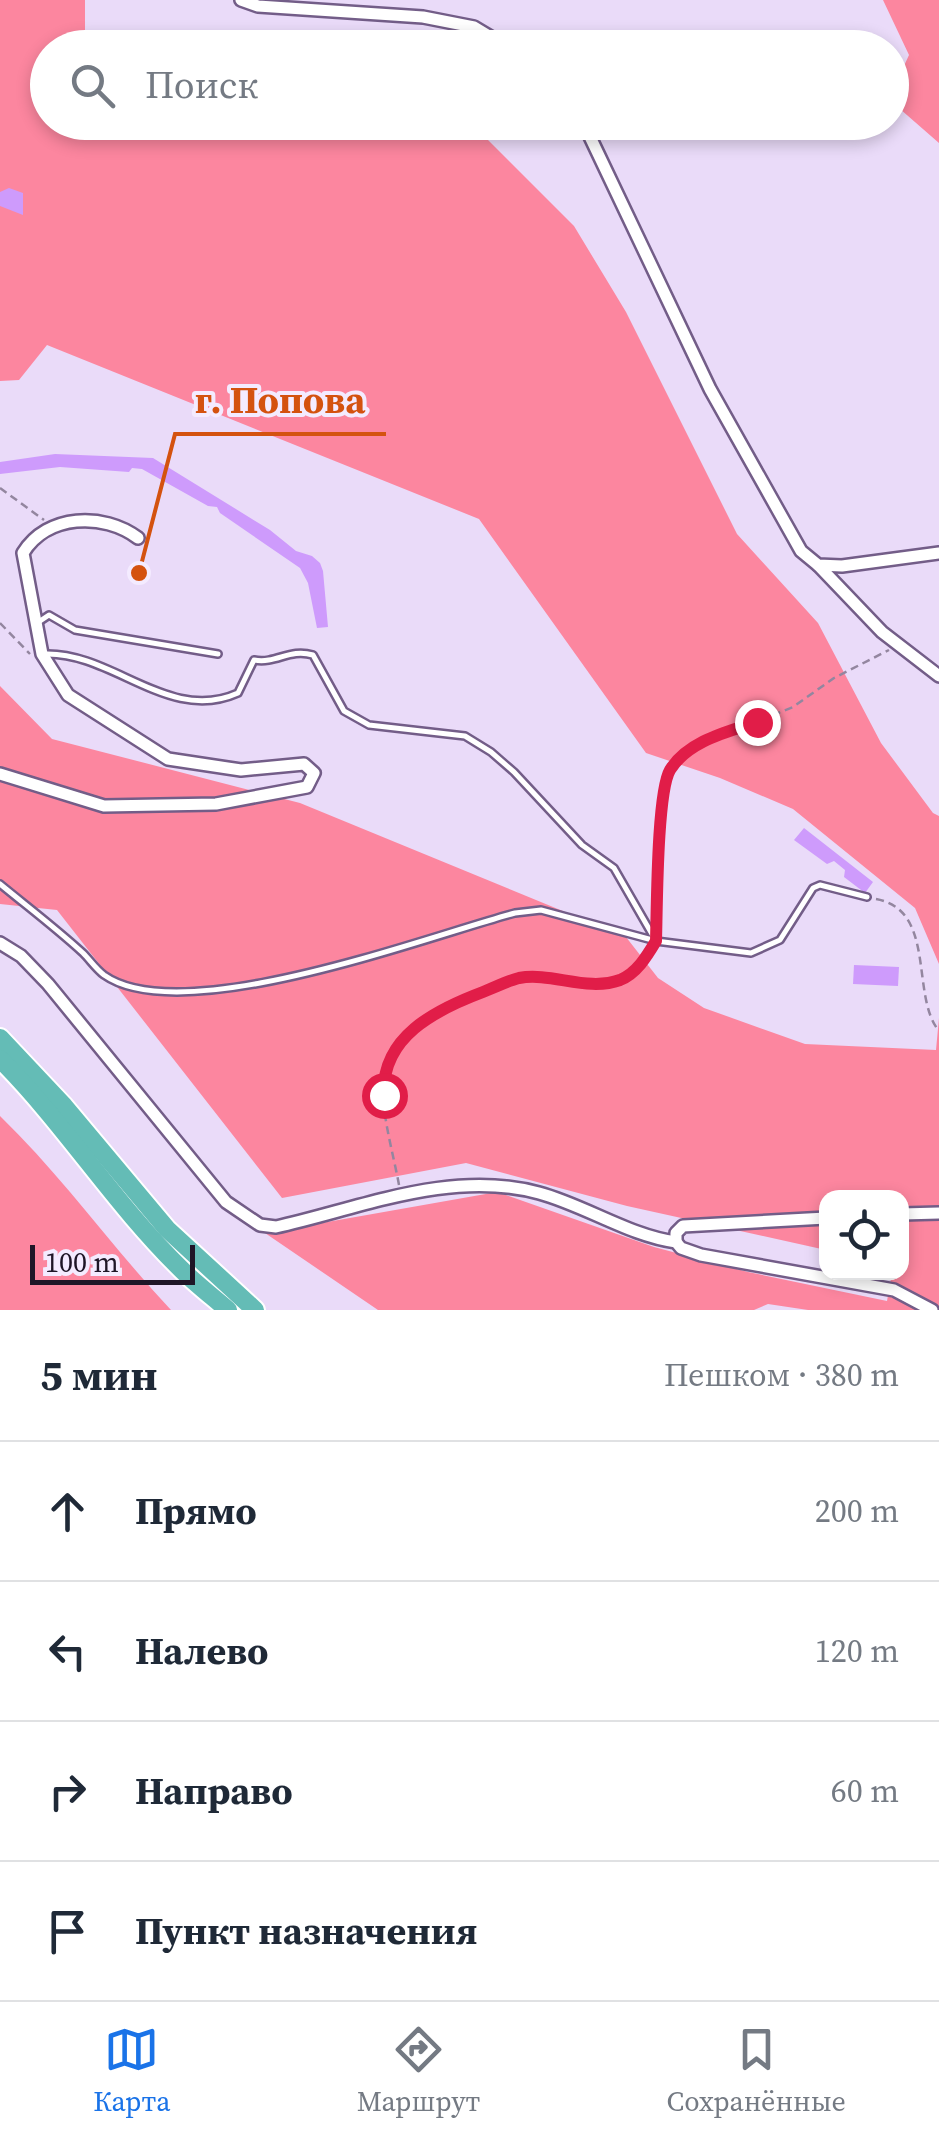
<!DOCTYPE html>
<html lang="ru">
<head>
<meta charset="utf-8">
<style>
  :root { --surface:#fff; --page:#f2f2f3; --text:#1f2937; --muted:#747a83; --line:#e0e1e3; --accent:#1a73e8 }
  body { margin:0; font-family:"Source Serif 4",serif; background:var(--page); color:var(--text) }
  .controls { position:absolute; right:30px; bottom:30px; display:grid; overflow:hidden; border-radius:20px; box-shadow:0 5px 15px #0003 }
  .controls button { width:90px; height:90px; display:grid; place-items:center; padding:0; border:0; border-bottom:2px solid var(--line); background:var(--surface); color:var(--text); font:50px sans-serif }
  .scale { position:absolute; left:30px; bottom:25px; width:165px; box-sizing:border-box; padding-left:10px; border:5px solid #1f1627; border-top:0; font-size:28px; line-height:35px; white-space:nowrap; color:#1f1627; -webkit-text-stroke:8px #f4ebff; paint-order:stroke }
  .stop { position:absolute; width:30px; height:30px; margin:-22px; border:8px solid #e11d48; border-radius:50%; background:#fff }
  .stop.end { background:#e11d48; border-color:#fff; box-shadow:0 2px 10px #0008 }
  .list { margin:0; padding:0; list-style:none }
  h2 { display:flex; justify-content:space-between; align-items:center; height:130px; margin:0; padding:0 40px; font-size:42px }
  h2 small { font-size:32px; font-weight:400; color:var(--muted) }
  .list li { display:grid; grid-template-columns:65px 1fr auto; gap:30px; align-items:center; box-sizing:border-box; height:140px; padding:0 40px; border-top:2px solid var(--line) }
  .list b { display:block; font-size:38px; white-space:nowrap }
  .list em { font-size:32px; font-style:normal; color:var(--muted) }
  .icon { flex:none; width:55px; height:55px; fill:none; stroke:currentColor; stroke-width:2; stroke-linecap:round; stroke-linejoin:round }
  .map { position:relative; flex:none; width:939px; height:1310px; overflow:hidden }
  .search { position:absolute; background:var(--surface); box-shadow:0 5px 15px #0003; left:30px; right:30px; top:30px; height:110px; display:flex; align-items:center; gap:25px; box-sizing:border-box; padding:0 35px; border-radius:55px; color:var(--muted); font-size:38px }
  .sheet { height:690px; background:var(--surface) }
  nav { display:flex; justify-content:space-around; align-items:center; box-sizing:border-box; height:140px; border-top:2px solid var(--line); background:var(--surface); font-size:28px; color:var(--muted) }
  nav a { display:grid; justify-items:center; gap:5px }
  nav .on { color:var(--accent) }
  .map>svg:first-child { display:block }
  .forest { fill:#fc869f }
  .building { fill:#ce9bfc }
  .lines { fill:none; stroke-linecap:round; stroke-linejoin:round }
  .service-casing { stroke:#735d88; stroke-width:10 }
  .minor-casing { stroke:#735d88; stroke-width:16 }
  .trunk-casing { stroke:#fff; stroke-width:22 }
  .path { stroke:#93869f; stroke-width:2.5; stroke-dasharray:8 5; stroke-linecap:butt }
  .service { stroke:#fff; stroke-width:5 }
  .minor { stroke:#fff; stroke-width:11 }
  .trunk { stroke:#64bcb6; stroke-width:18 }
  .route { stroke:#e11d48; stroke-width:12 }
  .leader { fill:none; stroke:#d4520f; stroke-width:4 }
  .callout-dot { fill:#d4520f; stroke:#f4ebff; stroke-width:4 }
  .callout-label { font-size:38px; text-anchor:middle; font-weight:bold; fill:#d4520f; stroke:#f4ebff; stroke-width:8; stroke-linejoin:round; paint-order:stroke }
</style>
</head>
<body>
<div class="map">
<svg width="939" height="1310" viewBox="0 0 939 1310">
  <rect width="100%" height="100%" fill="#eadbf9"/>
  <!-- forest -->
  <g class="forest">
    <path d="M0 0H85V42L90 47 48 48V122H161L166 128 210 122 471 123 574 226 626 312 737 534 818 623 881 743 933 813 939 816V964L915 908 793 809 720 778 646 753 479 519 47 345 19 380 0 381Z"/>
    <path d="M883 0H939V143L892 102V92L909 55Z"/>
    <path d="M0 686 52 739 300 803 626 937 658 978 704 1008 805 1044 936 1050 939 1018V1310H808L768 1304 754 1310H378L265 1233 497 1192 654 1247 748 1272 887 1301 892 1273 902 1272V1198H826V1250L627 1206 466 1163 282 1198 57 910 0 904Z"/>
    <path d="M0 1116C62 1176 112 1247 171 1310H0Z"/>
  </g>
  <!-- building -->
  <g class="building">
    <path d="M9 188 23 193V215L0 206V192Z"/>
    <path d="M55 454 153 458 270 530 296 551 312 556 320 563 323 571 328 627 317 628 308 583 300 568 220 513 217 507 208 506 142 469 132 468 129 472 60 467 0 474V462Z"/>
    <path d="M804 828 873 882 865 893 844 877 845 870 834 861 827 864 794 840Z"/>
    <path d="M854 965 899 967 898 986 853 984Z"/>
  </g>
  <g class="lines">
    <defs>
      <g id="service">
        <path d="M40 621 49 615 75 630 218 654"/>
        <path d="M45 654C113 652 169 724 238 693L254 660C277 664 289 648 313 655L344 711 369 725 465 736 491 752 514 772 582 845 614 868 656 941 751 953 780 940 813 888 820 885 867 897"/>
        <path d="M0 884C28 907 57 929 83 953 90 960 96 969 104 975 182 1030 428 936 515 913L541 910 656 941"/>
      </g>
      <g id="minor">
        <path d="M241 0 258 6 423 17 474 27 509 48"/>
        <path d="M583 122 710 389 801 551 818 565 842 566 939 553"/>
        <path d="M818 565 882 632 939 676"/>
        <path d="M0 774 104 806 216 804 307 787 314 773 304 764 241 770 168 759 68 695 42 654 23 553C47 514 103 512 138 538"/>
        <path d="M0 943 21 956 48 984 226 1202 260 1225 276 1227C361 1208 451 1169 539 1193 584 1205 630 1236 676 1242L681 1248 701 1255 894 1290 932 1310"/>
        <path d="M902 1214 939 1213"/>
        <path d="M676 1242V1233L683 1226 826 1218"/>
      </g>
      <g id="trunk">
        <path d="M0 1038 64 1106 167 1229 255 1310"/>
        <path d="M0 1059C65 1124 115 1205 182 1270 196 1284 213 1297 228 1310"/>
      </g>
    </defs>
    <!-- service casing -->
    <use href="#service" class="service-casing"/>
    <!-- minor casing -->
    <use href="#minor" class="minor-casing"/>
    <!-- trunk casing -->
    <use href="#trunk" class="trunk-casing"/>
    <!-- path -->
    <g class="path">
      <path d="M0 488 44 520"/>
      <path d="M0 623 30 654"/>
      <path d="M876 899C937 910 910 996 939 1031"/>
      <path d="M657 923 662 800 668 772 690 749 793 707 834 678 889 650"/>
      <path d="M399 1185C393 1152 381 1113 383 1079 385 1028 475 988 518 979 566 969 620 1008 651 950"/>
    </g>
    <!-- service -->
    <use href="#service" class="service"/>
    <!-- minor -->
    <use href="#minor" class="minor"/>
    <!-- trunk -->
    <use href="#trunk" class="trunk"/>
  </g>
  <g class="lines">
    <!-- route -->
    <path class="route" d="M384 1095C381 1037 435 1010 483 992 494 988 507 981 519 978 552 972 587 992 620 980 637 973 647 956 656 941 657 909 657 792 670 770 688 741 727 732 757 722"/>
  </g>
  <!-- callouts -->
  <path class="leader" d="M139 573L175 434H386"/>
  <circle class="callout-dot" cx="139" cy="573" r="10"/>
  <g class="callout-label">
    <text x="280" y="413">г. Попова</text>
  </g>
</svg>
<div class="controls">
<button><svg class="icon" aria-label="locate" viewBox="0 0 24 24"><circle cx="12" cy="12" r="6"/><path d="M12 2v4M12 18v4M2 12h4M18 12h4"/></svg></button>
</div>
<div class="scale">100 m</div>
<div class="stop" style="left:384px;top:1095px"></div>
<div class="stop end" style="left:757px;top:722px"></div>
<div class="search"><svg class="icon" aria-label="search" viewBox="0 0 24 24"><circle cx="10" cy="10" r="6"/><path d="M15 15l6 6"/></svg>Поиск</div>
</div>
<section class="sheet">
<h2>5 мин<small>Пешком · 380 m</small></h2>
<ul class="list">
<li><svg class="icon" aria-label="ahead" viewBox="0 0 24 24"><path d="M12 20V5M6 11l6-6 6 6"/></svg><div><b>Прямо</b></div><em>200 m</em></li>
<li><svg class="icon" aria-label="left" viewBox="0 0 24 24"><path d="M17 20v-9H6M10 6l-5 5 5 5"/></svg><div><b>Налево</b></div><em>120 m</em></li>
<li><svg class="icon" aria-label="right" viewBox="0 0 24 24"><path d="M7 20v-9h11M14 6l5 5-5 5"/></svg><div><b>Направо</b></div><em>60 m</em></li>
<li><svg class="icon" aria-label="arrive" viewBox="0 0 24 24"><path d="M6 21V4h12l-3 4 3 4H6"/></svg><div><b>Пункт назначения</b></div></li>
</ul>
</section>
<nav>
<a class="on"><svg class="icon" aria-label="map" viewBox="0 0 24 24"><path d="M3 6l6-2 6 2 6-2v14l-6 2-6-2-6 2zM9 4v14M15 6v14"/></svg>Карта</a>
<a><svg class="icon" aria-label="directions" viewBox="0 0 24 24"><path d="M12 3l9 9-9 9-9-9zM9 14v-3h6M13 9l2 2-2 2"/></svg>Маршрут</a>
<a><svg class="icon" aria-label="saved" viewBox="0 0 24 24"><path d="M7 4h10v16l-5-4-5 4z"/></svg>Сохранённые</a>
</nav>
</body>
</html>
